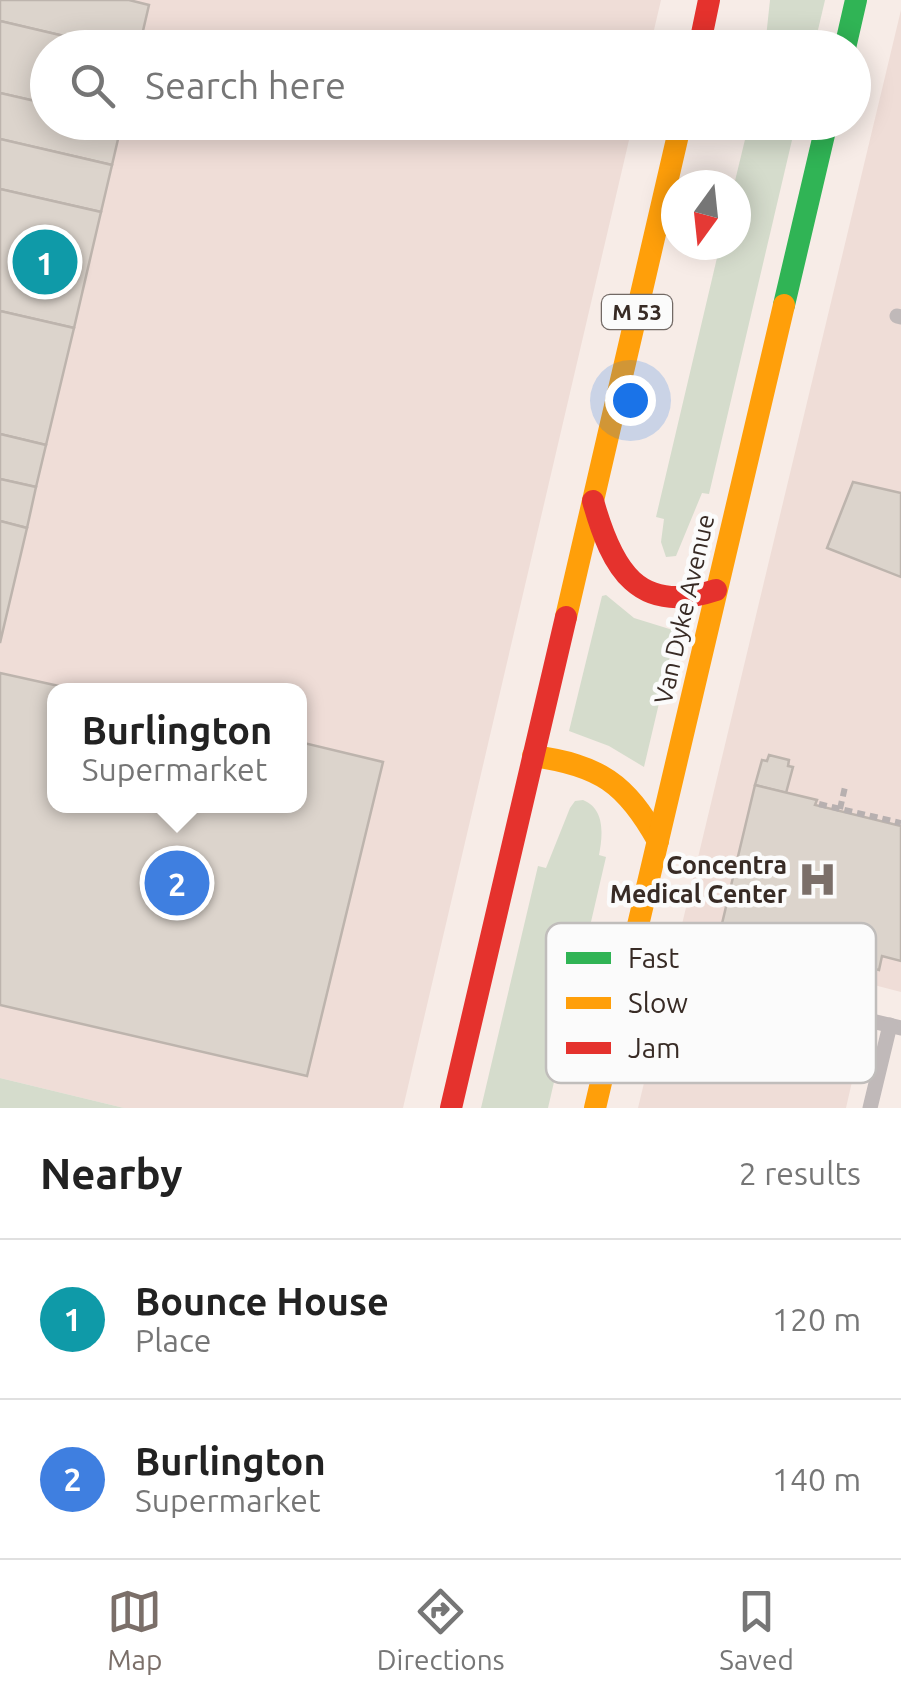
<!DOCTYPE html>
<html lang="en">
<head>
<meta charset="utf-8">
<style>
  :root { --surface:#fff; --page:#f6f6f6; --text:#222; --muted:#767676; --line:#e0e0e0; --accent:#7b6f69 }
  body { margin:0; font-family:Ubuntu,sans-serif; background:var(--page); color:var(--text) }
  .compass { position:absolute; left:661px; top:170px; width:90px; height:90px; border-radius:50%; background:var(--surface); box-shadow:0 5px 25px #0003; rotate:195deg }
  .you { position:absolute; left:630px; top:400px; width:35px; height:35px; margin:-25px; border:8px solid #fff; border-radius:50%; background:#1a73e8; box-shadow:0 0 0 15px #1a73e833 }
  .badge { display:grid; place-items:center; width:65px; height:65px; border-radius:50%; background:var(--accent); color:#fff; font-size:32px; font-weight:700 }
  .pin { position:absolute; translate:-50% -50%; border:5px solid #fff; box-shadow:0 2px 10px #0006 }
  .popup { position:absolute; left:47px; top:683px; width:260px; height:130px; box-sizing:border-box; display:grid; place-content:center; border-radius:20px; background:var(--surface); filter:drop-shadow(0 2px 8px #0005); font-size:32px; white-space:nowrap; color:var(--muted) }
  .popup b { font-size:38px; color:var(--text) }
  .popup::after { content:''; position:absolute; left:50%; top:100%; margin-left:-20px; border:20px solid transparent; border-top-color:var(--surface) }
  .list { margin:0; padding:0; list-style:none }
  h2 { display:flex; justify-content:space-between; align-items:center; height:130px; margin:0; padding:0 40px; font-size:42px }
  h2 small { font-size:32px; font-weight:400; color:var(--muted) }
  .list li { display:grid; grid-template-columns:65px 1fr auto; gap:30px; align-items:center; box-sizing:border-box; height:160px; padding:0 40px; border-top:2px solid var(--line) }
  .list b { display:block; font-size:38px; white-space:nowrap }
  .list p { margin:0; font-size:32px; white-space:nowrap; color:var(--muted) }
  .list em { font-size:32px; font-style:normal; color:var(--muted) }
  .icon { flex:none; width:55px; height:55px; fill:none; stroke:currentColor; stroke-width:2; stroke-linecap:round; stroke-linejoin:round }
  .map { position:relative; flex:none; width:901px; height:1108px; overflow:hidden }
  .search { position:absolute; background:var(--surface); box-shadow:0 5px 25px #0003; left:30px; right:30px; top:30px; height:110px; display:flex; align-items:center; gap:25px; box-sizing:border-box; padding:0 35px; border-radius:55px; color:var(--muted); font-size:38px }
  .sheet { height:450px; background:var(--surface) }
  nav { display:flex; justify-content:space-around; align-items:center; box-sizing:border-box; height:140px; border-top:2px solid var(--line); background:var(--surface); font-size:28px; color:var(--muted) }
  nav a { display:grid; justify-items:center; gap:5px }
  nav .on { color:var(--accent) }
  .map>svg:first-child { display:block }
  .commercial { fill:#efddd7; fill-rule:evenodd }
  .green { fill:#d5dccc }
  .building { fill:#dcd4cc; stroke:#bdb4ad; stroke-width:2.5 }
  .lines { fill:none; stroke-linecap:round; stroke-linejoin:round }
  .path { stroke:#b7b0b0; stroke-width:6; stroke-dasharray:8 5; stroke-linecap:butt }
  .lane { stroke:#c0b9b9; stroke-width:15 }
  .fast { stroke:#30b455; stroke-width:22 }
  .slow { stroke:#ff9f0a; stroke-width:22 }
  .jam { stroke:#e5322d; stroke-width:22 }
  .labels { text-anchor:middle; stroke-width:9; stroke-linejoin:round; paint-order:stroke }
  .shield { fill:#fbfbfb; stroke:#726965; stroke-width:2.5 }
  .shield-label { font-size:22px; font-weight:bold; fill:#382b25 }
  .street-label { font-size:25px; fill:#382b25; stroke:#fbfbfb }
  .poi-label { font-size:25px; font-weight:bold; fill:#382b25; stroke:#fbfbfb; text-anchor:end }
  .key { fill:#fbfbfb; stroke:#c0bdbb; stroke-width:2.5 }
  .key-label { font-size:28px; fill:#382b25 }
</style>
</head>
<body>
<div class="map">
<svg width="901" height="1108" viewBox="0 0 901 1108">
  <rect width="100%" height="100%" fill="#f7ece7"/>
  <!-- commercial -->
  <g class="commercial">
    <path d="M0 0H661L650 47 48 48V122L633 123 403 1108H124L0 1078ZM54 690H300V806H54Z"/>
    <path d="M901 10V992L874 985 846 1108H638Z"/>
  </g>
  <!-- green -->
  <g class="green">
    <path d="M770 0H825L814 47H765Z"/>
    <path d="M749 123H796L709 494 702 493 676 556 666 557 661 542 664 519 656 517 720 245H736L734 185Z"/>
    <path d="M606 595 634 618 676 631 644 767 609 746 569 731 602 596Z"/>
    <path d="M583 800C605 809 603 834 599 855L606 857 548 1108H481L538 866 546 868 570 808 575 801Z"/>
    <path d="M0 1078 124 1108H0Z"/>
  </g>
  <!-- building -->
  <g class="building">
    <path d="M0 0H129L149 5 139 48H115L0 21Z"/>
    <path d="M0 21 115 48H48V104L0 93Z"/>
    <path d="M0 93 48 104V122H122L112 165 0 139Z"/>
    <path d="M0 139 112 165 101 212 0 189Z"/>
    <path d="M0 189 101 212 74 328 0 311Z"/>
    <path d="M0 311 74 328 46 445 0 434Z"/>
    <path d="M0 434 46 445 36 487 0 479Z"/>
    <path d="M0 479 36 487 27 528 0 521Z"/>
    <path d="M853 482 901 493V577L827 548Z"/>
    <path d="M0 521 27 528 0 643Z"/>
    <path d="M0 673 77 690H54V806H300V742L383 762 307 1076 0 1005Z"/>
    <path d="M769 755 789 760 788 766 793 767 786 793 755 785 762 760 767 761Z"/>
    <path d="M755 785 817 800 815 805 901 826V961L882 956 879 970 720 932Z"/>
  </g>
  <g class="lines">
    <!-- path -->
    <g class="path">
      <path d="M819 804 901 823"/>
      <path d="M840 809 845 787"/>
    </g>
    <!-- lane -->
    <g class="lane">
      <path d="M897 316 901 317"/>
      <path d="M638 965 901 1028"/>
      <path d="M870 1108 890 1025"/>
    </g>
    <!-- fast -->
    <g class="fast">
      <path d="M845 48 856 0"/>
      <path d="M784 305 827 122"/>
    </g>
    <!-- slow -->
    <g class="slow">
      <path d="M566 617 681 122"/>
      <path d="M533 756C599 765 626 783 658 841"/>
      <path d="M595 1108 784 305"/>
    </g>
    <!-- jam -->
    <g class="jam">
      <path d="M699 48 709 0"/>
      <path d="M593 501C612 569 638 616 716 590"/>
      <path d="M451 1108 566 617"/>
    </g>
  </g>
  <!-- icons -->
  <defs>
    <symbol id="hospital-bare" viewBox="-9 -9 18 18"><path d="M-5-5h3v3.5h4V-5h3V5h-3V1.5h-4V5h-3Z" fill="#7b6f69" stroke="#fbfbfb" stroke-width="2.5" paint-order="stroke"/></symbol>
  </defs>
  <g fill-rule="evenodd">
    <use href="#hospital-bare" x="790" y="852" width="55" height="55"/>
  </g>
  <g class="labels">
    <!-- shield labels -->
    <rect class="shield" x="602" y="295" width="70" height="34" rx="8"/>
    <g class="shield-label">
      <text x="637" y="320">M 53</text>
    </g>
    <!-- street labels -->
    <g class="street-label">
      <text transform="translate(684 609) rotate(-77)" y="9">Van Dyke Avenue</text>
    </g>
    <!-- poi labels -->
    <g class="poi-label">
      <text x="787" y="874">Concentra<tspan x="787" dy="29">Medical Center</tspan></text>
    </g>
  </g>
  <!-- legend -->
  <rect x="546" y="923" width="330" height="160" rx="15" class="key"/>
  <rect x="566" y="952" width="45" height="12" fill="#30b455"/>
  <rect x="566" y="997" width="45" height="12" fill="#ff9f0a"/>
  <rect x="566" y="1042" width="45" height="12" fill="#e5322d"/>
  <g class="key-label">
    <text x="628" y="968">Fast</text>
    <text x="628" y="1013">Slow</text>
    <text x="628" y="1058">Jam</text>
  </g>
</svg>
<svg class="compass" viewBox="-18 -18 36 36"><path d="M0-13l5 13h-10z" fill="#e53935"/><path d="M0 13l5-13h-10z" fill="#767676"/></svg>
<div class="you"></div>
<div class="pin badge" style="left:45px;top:262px;background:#0f9aa8">1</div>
<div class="pin badge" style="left:177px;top:883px;background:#3f7fe0">2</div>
<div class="popup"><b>Burlington</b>Supermarket</div>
<div class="search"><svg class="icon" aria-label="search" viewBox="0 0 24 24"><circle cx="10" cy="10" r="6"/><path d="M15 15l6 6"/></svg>Search here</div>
</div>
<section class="sheet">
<h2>Nearby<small>2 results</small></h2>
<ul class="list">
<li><span class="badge" style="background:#0f9aa8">1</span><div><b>Bounce House</b><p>Place</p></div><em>120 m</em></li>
<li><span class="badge" style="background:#3f7fe0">2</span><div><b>Burlington</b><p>Supermarket</p></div><em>140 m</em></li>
</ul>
</section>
<nav>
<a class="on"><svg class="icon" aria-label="map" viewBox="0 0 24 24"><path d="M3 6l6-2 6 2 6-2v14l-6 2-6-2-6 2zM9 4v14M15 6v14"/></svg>Map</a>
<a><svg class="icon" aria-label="directions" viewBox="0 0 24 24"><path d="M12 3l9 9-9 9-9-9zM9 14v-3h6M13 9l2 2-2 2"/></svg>Directions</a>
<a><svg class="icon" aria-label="saved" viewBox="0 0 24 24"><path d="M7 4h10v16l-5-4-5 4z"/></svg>Saved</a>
</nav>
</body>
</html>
